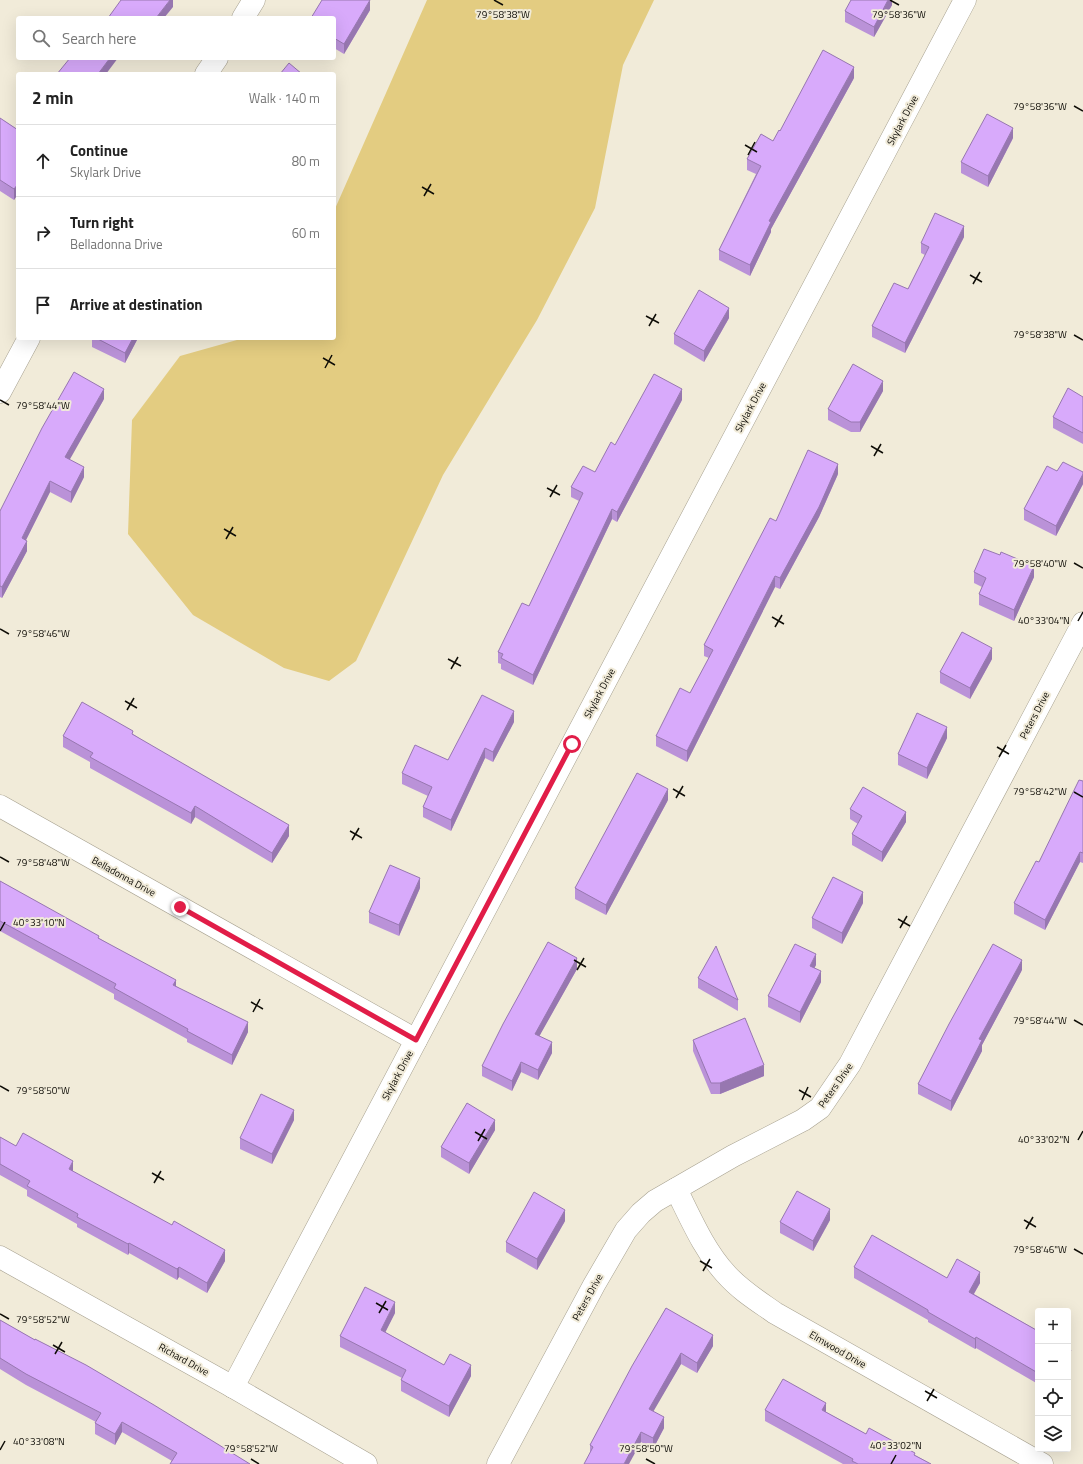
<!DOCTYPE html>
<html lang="en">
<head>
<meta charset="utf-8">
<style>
  :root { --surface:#fff; --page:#f6f6f6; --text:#222; --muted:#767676; --line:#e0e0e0 }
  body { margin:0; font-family:"Titillium Web",sans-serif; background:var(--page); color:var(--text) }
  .controls { position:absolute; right:12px; bottom:12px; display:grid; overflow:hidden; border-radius:4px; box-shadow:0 4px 16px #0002 }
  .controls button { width:36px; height:36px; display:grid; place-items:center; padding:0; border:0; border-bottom:1px solid var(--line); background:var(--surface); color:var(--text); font:20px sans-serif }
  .stop { position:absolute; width:12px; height:12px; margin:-9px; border:3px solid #e11d48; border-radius:50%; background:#fff }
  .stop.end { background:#e11d48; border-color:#fff; box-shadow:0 1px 4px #0008 }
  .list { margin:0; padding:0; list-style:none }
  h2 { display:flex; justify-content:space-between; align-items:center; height:52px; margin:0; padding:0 16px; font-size:17px }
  h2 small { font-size:13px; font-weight:400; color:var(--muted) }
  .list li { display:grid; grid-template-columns:26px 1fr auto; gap:12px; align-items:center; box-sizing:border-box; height:72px; padding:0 16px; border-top:1px solid var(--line) }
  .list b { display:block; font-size:15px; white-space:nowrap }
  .list p { margin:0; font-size:13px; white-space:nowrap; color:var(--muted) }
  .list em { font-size:13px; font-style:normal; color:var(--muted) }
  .icon { flex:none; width:22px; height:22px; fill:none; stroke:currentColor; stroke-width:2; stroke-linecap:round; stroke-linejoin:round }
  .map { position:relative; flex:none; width:1083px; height:1464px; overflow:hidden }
  .search { position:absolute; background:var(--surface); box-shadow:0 4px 16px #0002; left:16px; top:16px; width:320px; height:44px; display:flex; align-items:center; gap:10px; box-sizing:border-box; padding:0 14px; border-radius:4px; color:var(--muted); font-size:15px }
  .panel { position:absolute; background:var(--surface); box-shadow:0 4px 16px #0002; left:16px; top:72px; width:320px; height:268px; border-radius:4px }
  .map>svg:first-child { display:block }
  .green { fill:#e3cc81 }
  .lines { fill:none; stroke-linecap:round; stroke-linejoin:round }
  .minor-casing { stroke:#a7a190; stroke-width:23 }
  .minor { stroke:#fff; stroke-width:22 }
  .wall { fill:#ba92d8 }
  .shaded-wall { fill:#9777b0 }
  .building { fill:#d8aafb; stroke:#9777b0 }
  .route { stroke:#e11d48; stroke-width:5 }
  .ticks { fill:none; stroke:#0f0d07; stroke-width:1.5 }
  .labels { text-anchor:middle; stroke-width:4; stroke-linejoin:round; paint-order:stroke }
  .street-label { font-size:10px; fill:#0f0d07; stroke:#f1ebd9 }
  .ticks-label { font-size:10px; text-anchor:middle; fill:#0f0d07; stroke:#f1ebd9; stroke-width:4; stroke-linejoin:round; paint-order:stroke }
</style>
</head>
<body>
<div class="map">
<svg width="1083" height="1464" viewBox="0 0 1083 1464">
  <rect width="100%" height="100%" fill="#f1ebd9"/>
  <!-- green -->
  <path class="green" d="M427 0H654L623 65 595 208 537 320 443 475 356 661 329 681 284 668 193 615 128 534 132 420 180 356 244 338H334V211Z"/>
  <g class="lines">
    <defs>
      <g id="minor">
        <path d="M243 18 254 0"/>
        <path d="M206 74 217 58"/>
        <path d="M0 392 29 338"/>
        <path d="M0 806 416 1040"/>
        <path d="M676 1189C691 1219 704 1250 726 1274 740 1290 758 1301 775 1313L1042 1464"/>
        <path d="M0 1257 233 1387 366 1464"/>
        <path d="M233 1387 965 0"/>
        <path d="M498 1464 594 1285 626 1230 641 1213 655 1201 733 1156 803 1120 820 1108 850 1064 1083 623"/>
      </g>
    </defs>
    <!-- minor casing -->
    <use href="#minor" class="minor-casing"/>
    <!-- minor -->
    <use href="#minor" class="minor"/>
  </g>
  <!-- wall -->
  <g class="wall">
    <path d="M892 0V5L874 37 845 22V11Z"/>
    <path d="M370 10 344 54 334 48V18Z"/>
    <path d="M854 78 771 229V232L750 276 719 260V250L756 174 747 170V159L773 141 780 131Z"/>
    <path d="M0 118 18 130V194L14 200 0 191Z"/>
    <path d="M1013 138 988 187 961 173V162Z"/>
    <path d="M964 237 905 353 872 337V326L908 289 925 255 921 253V243Z"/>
    <path d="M729 318 704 362 674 344V334Z"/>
    <path d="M92 338H138L125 363 92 347Z"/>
    <path d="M883 391 860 432H851L828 420V409Z"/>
    <path d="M1083 397V444L1053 428V417Z"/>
    <path d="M104 399 69 459 84 477 71 503 50 492 26 540 27 551 2 598 0 597V511Z"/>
    <path d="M682 400 617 522 612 519 533 685 501 669V664L498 663V652L529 606 579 501 571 497V487L595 472 615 445Z"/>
    <path d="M1057 471 1083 472V484L1056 536 1024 520V509Z"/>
    <path d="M838 474 819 517 780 589 775 587 687 762 656 746V736L690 693 709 658 704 656V645L776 521Z"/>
    <path d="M974 572 1034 577 1014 621 979 605V594L982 587 974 583Z"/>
    <path d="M992 659 970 699 940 683V672Z"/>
    <path d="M514 722 493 762 485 758 451 831 423 817V807L428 796 402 784V773L448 760Z"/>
    <path d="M133 734 289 836 272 863 195 817 191 824 90 768V762L63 747V736Z"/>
    <path d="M947 738 927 779 898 765V754Z"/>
    <path d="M1083 781V863L1080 862 1045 930 1014 914V903L1039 862Z"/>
    <path d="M668 800 606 915 575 899V888Z"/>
    <path d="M850 809 906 822 882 862 852 845V834L858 824 850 819Z"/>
    <path d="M0 881 99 938 176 986 248 1032 232 1065 187 1042V1039L114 999V994L0 931Z"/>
    <path d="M420 888 399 936 369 923V912Z"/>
    <path d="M863 903 842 944 812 928V918Z"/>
    <path d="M816 965 814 968 821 982 800 1023 768 1007V996Z"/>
    <path d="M577 969 539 1036 552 1053 538 1080 521 1072 512 1091 482 1076V1066Z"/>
    <path d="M1022 970 982 1045V1051L951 1111 918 1094V1084Z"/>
    <path d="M698 978 738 1000V1011L698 988Z"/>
    <path d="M693 1040 764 1076 720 1094H711L693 1051Z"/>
    <path d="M294 1120 272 1164 240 1149V1138Z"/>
    <path d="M495 1130 469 1174 441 1157V1147Z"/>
    <path d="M0 1137 16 1146 73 1172 225 1261 207 1293 179 1277 177 1280 129 1253 128 1255 77 1227V1224L27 1196V1190L0 1175Z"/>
    <path d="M830 1220 813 1251 780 1233V1222Z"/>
    <path d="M565 1221 537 1270 506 1252V1242Z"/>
    <path d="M854 1267 947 1278 980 1283 974 1294 1038 1331V1384L976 1348 975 1349 928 1322V1320L854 1278Z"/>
    <path d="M666 1308 713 1346 697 1373 681 1364 653 1411 664 1428 653 1449 641 1442 590 1454V1445Z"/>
    <path d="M395 1313 385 1332 444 1365 471 1376 449 1417 401 1391V1380L402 1378 340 1347V1336Z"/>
    <path d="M0 1320 35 1340 250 1464 172 1461 122 1432 115 1445 95 1434V1423L96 1422 26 1385 0 1369Z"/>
    <path d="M765 1410 826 1412 866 1434 915 1455 931 1464H843L765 1421Z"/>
  </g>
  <!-- shaded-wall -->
  <g class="shaded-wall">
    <path d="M170 0H173V7L164 18H156Z"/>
    <path d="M370 0V10L344 54V44Z"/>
    <path d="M888 0H892V5L874 37V27Z"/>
    <path d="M110 58H118L106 74H98Z"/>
    <path d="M854 67V78L771 229V232L750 276V265L769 221Z"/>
    <path d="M1013 128V138L988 187V176Z"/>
    <path d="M18 184V194L14 200V189Z"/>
    <path d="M964 226V237L905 353V343Z"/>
    <path d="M729 308V318L704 362V351Z"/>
    <path d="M133 338H138L125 363V353Z"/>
    <path d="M883 381V391L860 432V422Z"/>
    <path d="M104 389V399L65 468V457Z"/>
    <path d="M682 389V400L617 522V512Z"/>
    <path d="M838 464V474L819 517 780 589V578Z"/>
    <path d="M84 467V477L71 503V492Z"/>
    <path d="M1083 474V484L1056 536V526Z"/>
    <path d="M50 481V492L22 548V538Z"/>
    <path d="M612 509V519L533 685V675Z"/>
    <path d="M27 541V551L2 598V587Z"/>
    <path d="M1034 566V577L1014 621V610Z"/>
    <path d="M775 576V587L687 762V751Z"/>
    <path d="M992 648V659L970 699V688Z"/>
    <path d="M514 711V722L493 762V752Z"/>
    <path d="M947 727V738L927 779V768Z"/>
    <path d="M485 748V758L451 831V820Z"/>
    <path d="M668 789V800L606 915V905Z"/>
    <path d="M195 806V817L191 824V813Z"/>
    <path d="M906 812V822L882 862V852Z"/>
    <path d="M289 825V836L272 863V853Z"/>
    <path d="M1080 852V862L1045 930V920Z"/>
    <path d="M420 878V888L399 936V925Z"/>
    <path d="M863 892V903L842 944V933Z"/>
    <path d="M816 954V965L810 977V966Z"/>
    <path d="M577 958V969L535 1044V1034Z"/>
    <path d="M1022 960V970L982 1045V1051L951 1111V1101L979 1039Z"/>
    <path d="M821 971V982L800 1023V1012Z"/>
    <path d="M176 980V990L173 985Z"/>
    <path d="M248 1022V1032L232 1065V1055Z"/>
    <path d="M552 1042V1053L538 1080V1070Z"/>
    <path d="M521 1062V1072L512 1091V1081Z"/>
    <path d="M764 1065V1076L720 1094V1083Z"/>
    <path d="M294 1110V1120L272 1164V1154Z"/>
    <path d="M495 1120V1130L469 1174V1163Z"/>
    <path d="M73 1161V1172L69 1180V1169Z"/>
    <path d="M830 1209V1220L813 1251V1241Z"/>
    <path d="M565 1210V1221L537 1270V1259Z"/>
    <path d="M129 1243V1253L128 1255V1244Z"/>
    <path d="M225 1250V1261L207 1293V1283Z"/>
    <path d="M179 1267V1277L177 1280V1269Z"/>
    <path d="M980 1272V1283L969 1302V1292Z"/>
    <path d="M395 1302V1313L381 1341V1330Z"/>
    <path d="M713 1335V1346L697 1373V1363Z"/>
    <path d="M976 1337V1348L975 1349V1339Z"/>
    <path d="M1071 1350V1361L1068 1366V1355Z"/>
    <path d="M681 1353V1364L649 1419V1409Z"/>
    <path d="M471 1365V1376L449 1417V1406Z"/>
    <path d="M826 1403V1413L822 1410Z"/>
    <path d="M664 1417V1428L653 1449V1438Z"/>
    <path d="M122 1422V1432L115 1445V1434Z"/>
    <path d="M641 1432V1442L629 1464H624Z"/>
  </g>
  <!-- building -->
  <g class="building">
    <path d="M121 0H170L156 18H108Z"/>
    <path d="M322 0H370L344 44 334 38V18H311Z"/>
    <path d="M851 0H888L874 27 845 11Z"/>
    <path d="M823 50 854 67 769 221 771 222 750 265 719 250 761 166 747 159 761 134 773 141 779 130 780 131Z"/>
    <path d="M70 58H110L98 74H57Z"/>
    <path d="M289 63 302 74H280Z"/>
    <path d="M987 114 1013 128 988 176 961 162Z"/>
    <path d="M0 118 18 130V184L14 189 0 180Z"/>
    <path d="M935 213 964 226 905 343 872 326 894 283 908 289 929 247 921 243Z"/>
    <path d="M699 290 729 308 704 351 674 334Z"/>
    <path d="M96 338H133L125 353Z"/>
    <path d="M853 364 883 381 860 422H851L828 409Z"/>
    <path d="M74 372 104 389 65 457 84 467 71 492 50 481 22 538 27 541 2 587 0 586V511L42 428Z"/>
    <path d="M654 374 682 389 617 512 612 509 533 675 501 658 503 654 498 652 522 603 529 606 583 493 571 487 583 466 595 472 611 442 615 445Z"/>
    <path d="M1068 388 1083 397V433L1053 417Z"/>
    <path d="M808 450 838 464 819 507 780 578 775 576 687 751 656 736 680 688 690 693 713 650 704 645 770 518 776 521Z"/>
    <path d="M1063 462 1083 472V474L1056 526 1024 509 1047 466 1057 471Z"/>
    <path d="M984 549 1000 555 1001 552 1034 566 1014 610 979 594 986 578 974 572Z"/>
    <path d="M962 632 992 648 970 688 940 672Z"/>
    <path d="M482 695 514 711 493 752 485 748 451 820 423 807 432 787 402 773 415 745 448 760Z"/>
    <path d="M82 702 133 731 132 734 289 825 272 853 195 806 191 813 90 757 93 753 63 736Z"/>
    <path d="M917 713 947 727 927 768 898 754Z"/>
    <path d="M637 773 668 789 606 905 575 888Z"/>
    <path d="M1079 780 1083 781V853L1080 852 1045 920 1014 903 1036 861 1039 862Z"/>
    <path d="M863 787 906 812 882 852 852 834 862 816 850 809Z"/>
    <path d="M390 865 420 878 399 925 369 912Z"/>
    <path d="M833 877 863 892 842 933 812 918Z"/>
    <path d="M0 881 99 936 98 938 176 980 173 985 248 1022 232 1055 187 1031 188 1029 114 988 116 984 0 921Z"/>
    <path d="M548 942 577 958 535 1034 552 1042 538 1070 521 1062 512 1081 482 1066 503 1024Z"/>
    <path d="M795 944 816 954 810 966 821 971 800 1012 768 996Z"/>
    <path d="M993 944 1022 960 979 1039 982 1040 951 1101 918 1084 949 1024Z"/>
    <path d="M716 946 738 1000 698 978Z"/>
    <path d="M745 1018 764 1065 720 1083H711L693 1040Z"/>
    <path d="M261 1094 294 1110 272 1154 240 1138Z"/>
    <path d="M467 1103 495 1120 469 1163 441 1147Z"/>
    <path d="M23 1133 73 1161 69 1169 172 1225 174 1221 225 1250 207 1283 179 1267 177 1269 129 1243 128 1244 77 1217 78 1214 27 1186 30 1181 0 1164V1137L16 1146Z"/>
    <path d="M797 1191 830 1209 813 1241 780 1222Z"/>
    <path d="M534 1192 565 1210 537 1259 506 1242Z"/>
    <path d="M872 1235 947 1278 957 1259 980 1272 969 1292 1038 1331V1373L976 1337 975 1339 928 1312V1310L854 1267Z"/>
    <path d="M365 1287 395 1302 381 1330 444 1365 450 1354 471 1365 449 1406 401 1380 406 1370 340 1336Z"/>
    <path d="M666 1308 713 1335 697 1363 681 1353 649 1409 664 1417 653 1438 641 1432 624 1464H584L593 1447 590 1445 632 1366Z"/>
    <path d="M0 1320 35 1340V1339L86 1365 154 1405 250 1464H170L177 1453 122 1422 115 1434 95 1423 101 1413 26 1374 0 1358Z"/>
    <path d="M1068 1349 1071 1350 1068 1355Z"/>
    <path d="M783 1379 826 1403 822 1410 866 1434 869 1428 915 1453 914 1455 931 1464H858L852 1461 853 1459 765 1410Z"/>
  </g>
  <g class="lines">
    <!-- route -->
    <path class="route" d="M180 907 416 1040 572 744"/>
  </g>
  <!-- ticks -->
  <path class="ticks" d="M494 0 503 5M890 0 899 5M1074 106 1083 111M745 145 757 152M748 155 755 142M422 187 434 194M424 196 431 184M970 275 982 282M973 284 980 272M646 316 659 323M649 326 656 314M1074 335 1083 340M323 358 335 365M325 368 332 355M0 400 9 405M871 446 883 453M874 456 881 444M547 488 560 495M550 497 557 485M224 529 236 536M226 539 233 527M1074 563 1083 568M772 617 784 624M1078 621 1083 612M775 627 782 615M0 629 9 634M448 659 461 666M451 669 458 657M125 701 137 708M127 710 134 698M997 747 1009 754M999 757 1006 745M673 789 685 796M1074 792 1083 797M676 798 683 786M350 831 362 838M352 840 359 828M0 857 9 862M898 919 910 926M900 928 907 916M0 931 5 922M574 960 586 967M577 970 584 958M251 1002 263 1009M253 1012 260 999M1074 1020 1083 1025M0 1086 9 1091M799 1090 811 1097M802 1100 808 1087M475 1132 487 1139M1078 1140 1083 1131M478 1141 485 1129M152 1173 164 1180M154 1183 161 1171M1024 1220 1036 1227M1026 1229 1033 1217M1074 1249 1083 1254M700 1261 712 1268M703 1271 710 1259M376 1303 388 1310M379 1313 386 1301M0 1314 9 1319M53 1345 65 1352M55 1354 62 1342M925 1391 937 1398M927 1401 934 1389M0 1450 5 1441M251 1459 259 1464M646 1459 655 1464M891 1464 896 1455"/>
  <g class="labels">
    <!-- street labels -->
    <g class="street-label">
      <text transform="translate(902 120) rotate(-62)" y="4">Skylark Drive</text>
      <text transform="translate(750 407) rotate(-62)" y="4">Skylark Drive</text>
      <text transform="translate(599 693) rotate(-62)" y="4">Skylark Drive</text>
      <text transform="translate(1034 715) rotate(-62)" y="4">Peters Drive</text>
      <text transform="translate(124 876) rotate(29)" y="4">Belladonna Drive</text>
      <text transform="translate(397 1075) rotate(-62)" y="4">Skylark Drive</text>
      <text transform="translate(835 1085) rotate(-55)" y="4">Peters Drive</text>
      <text transform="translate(587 1297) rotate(-61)" y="4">Peters Drive</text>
      <text transform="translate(838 1349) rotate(30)" y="4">Elmwood Drive</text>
      <text transform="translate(184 1359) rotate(29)" y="4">Richard Drive</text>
    </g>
  </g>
  <g class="ticks-label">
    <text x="899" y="18">79°58'36"W</text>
    <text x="503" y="18">79°58'38"W</text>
    <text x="1040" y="110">79°58'36"W</text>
    <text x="1040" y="338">79°58'38"W</text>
    <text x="43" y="409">79°58'44"W</text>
    <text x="1040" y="567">79°58'40"W</text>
    <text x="1044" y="624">40°33'04"N</text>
    <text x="43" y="637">79°58'46"W</text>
    <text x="1040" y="795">79°58'42"W</text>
    <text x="43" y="866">79°58'48"W</text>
    <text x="39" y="926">40°33'10"N</text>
    <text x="1040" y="1024">79°58'44"W</text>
    <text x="43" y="1094">79°58'50"W</text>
    <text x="1044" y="1143">40°33'02"N</text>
    <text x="1040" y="1253">79°58'46"W</text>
    <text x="43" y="1323">79°58'52"W</text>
    <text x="39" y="1445">40°33'08"N</text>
    <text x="896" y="1449">40°33'02"N</text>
    <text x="251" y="1452">79°58'52"W</text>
    <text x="646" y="1452">79°58'50"W</text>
  </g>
</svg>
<div class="controls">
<button>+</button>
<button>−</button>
<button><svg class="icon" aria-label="locate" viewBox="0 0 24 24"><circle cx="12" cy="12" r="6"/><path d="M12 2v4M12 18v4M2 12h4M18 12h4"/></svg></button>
<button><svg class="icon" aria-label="layers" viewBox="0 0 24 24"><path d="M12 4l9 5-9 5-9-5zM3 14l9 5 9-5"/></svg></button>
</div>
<div class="stop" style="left:572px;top:744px"></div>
<div class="stop end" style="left:180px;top:907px"></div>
<div class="search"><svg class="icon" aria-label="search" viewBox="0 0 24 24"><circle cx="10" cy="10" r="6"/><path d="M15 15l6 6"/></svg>Search here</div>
<section class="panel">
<h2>2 min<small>Walk · 140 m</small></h2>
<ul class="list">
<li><svg class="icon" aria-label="ahead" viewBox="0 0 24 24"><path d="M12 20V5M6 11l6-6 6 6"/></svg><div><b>Continue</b><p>Skylark Drive</p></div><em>80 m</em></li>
<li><svg class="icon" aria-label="right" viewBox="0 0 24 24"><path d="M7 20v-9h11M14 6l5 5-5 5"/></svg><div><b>Turn right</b><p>Belladonna Drive</p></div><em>60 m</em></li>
<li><svg class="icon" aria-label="arrive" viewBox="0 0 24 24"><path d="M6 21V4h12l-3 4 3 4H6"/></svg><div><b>Arrive at destination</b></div></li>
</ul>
</section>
</div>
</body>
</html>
